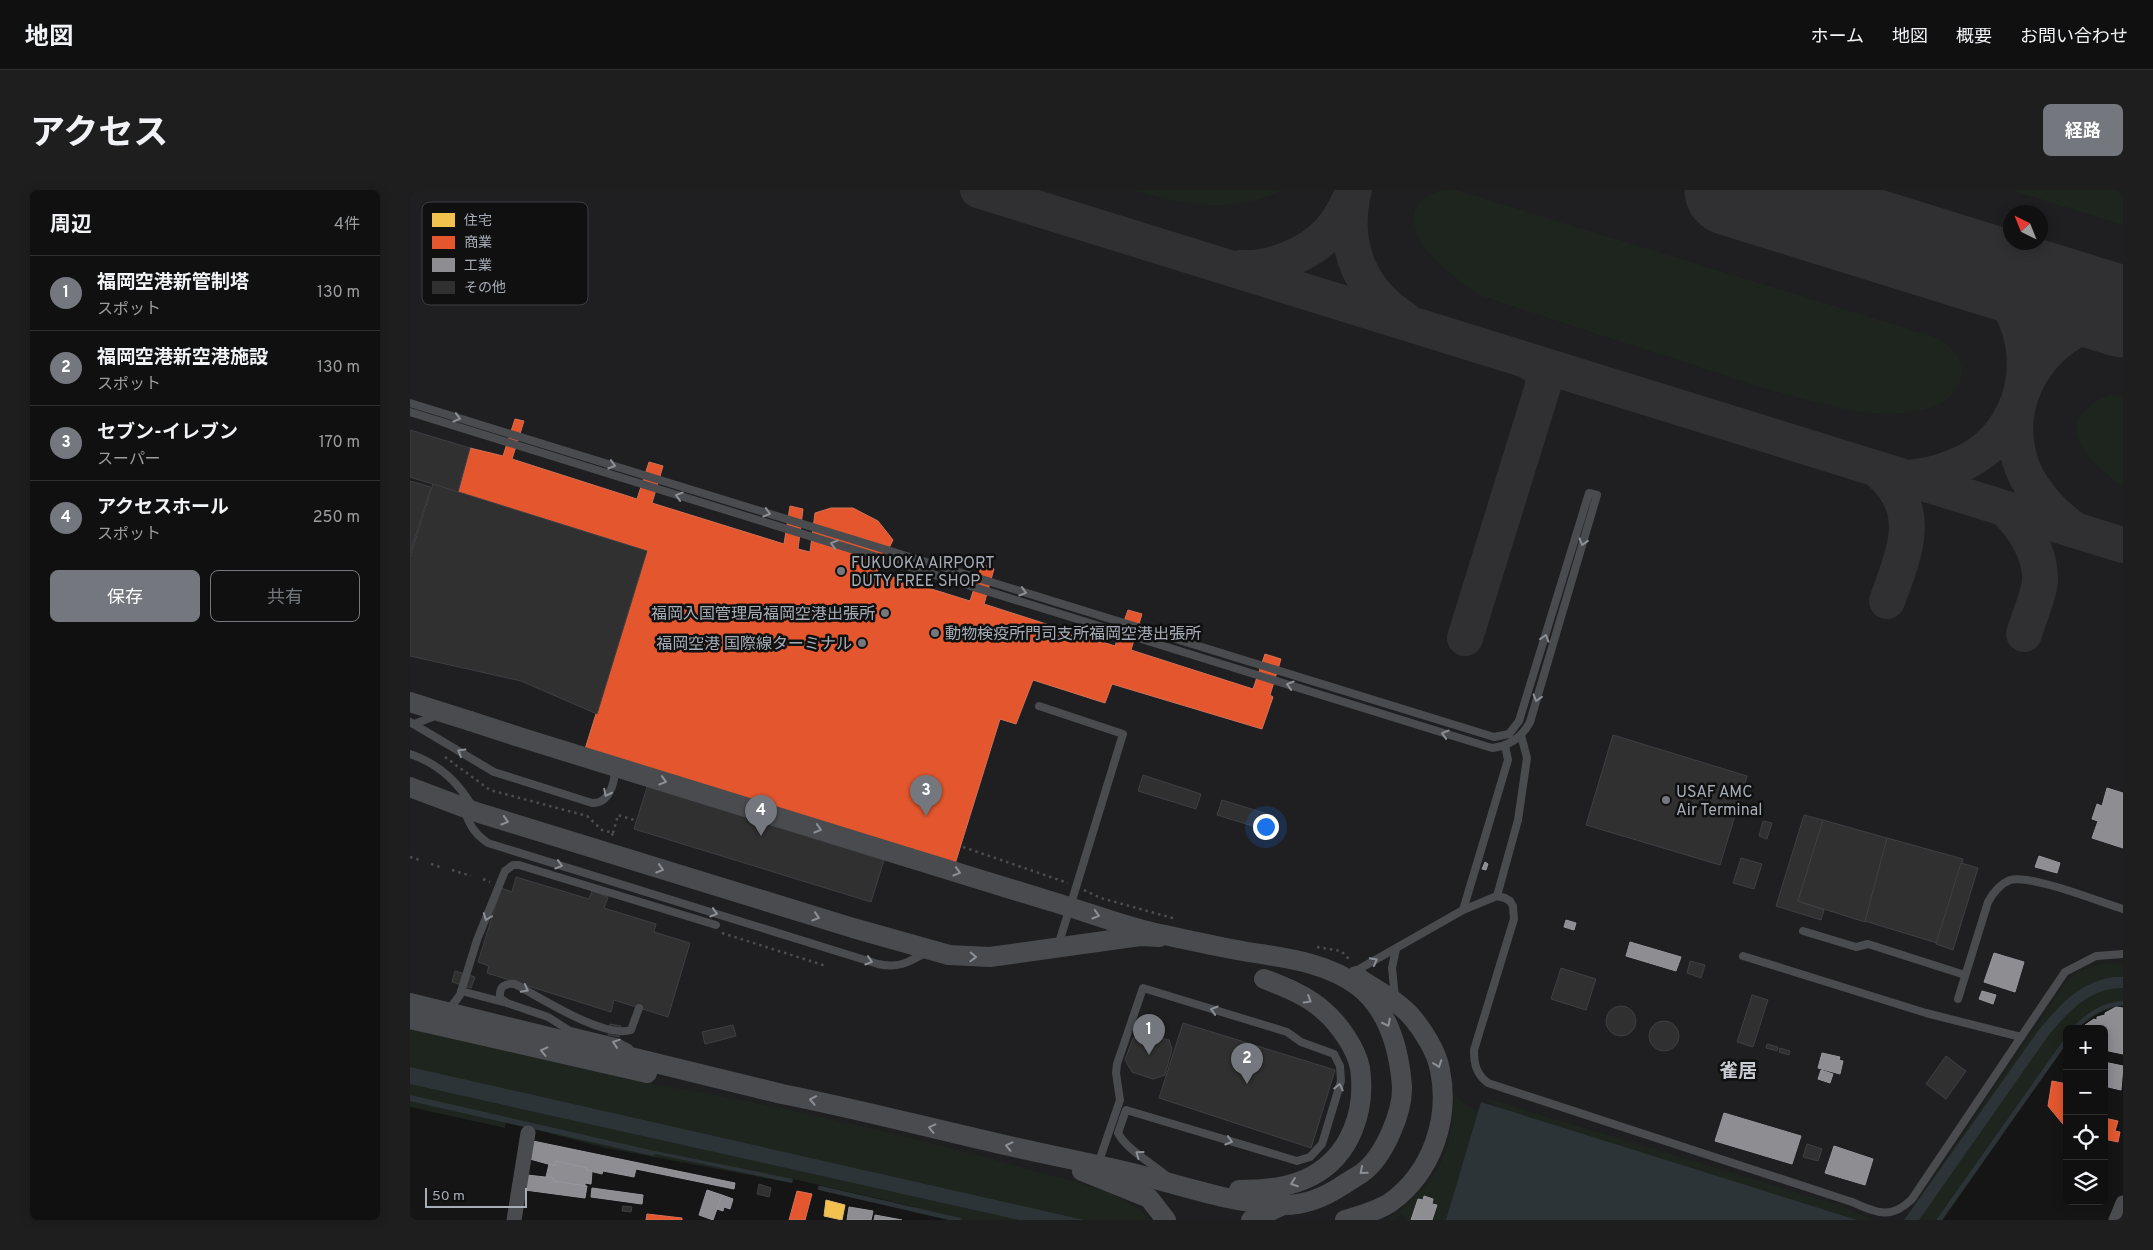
<!DOCTYPE html>
<html lang="ja">
<head>
<meta charset="utf-8">
<style>
  :root { --surface:#101010; --page:#1e1e1e; --text:#f1f3f6; --muted:#9c9d9f; --line:#303030; --accent:#74787e }
  body { margin:0; font-family:Overpass,"Noto Sans JP",sans-serif; background:var(--page); color:var(--text) }
  .controls { position:absolute; right:15px; bottom:15px; display:grid; overflow:hidden; border-radius:8px; box-shadow:0 2px 12px #0003 }
  .controls button { width:45px; height:45px; display:grid; place-items:center; padding:0; border:0; border-bottom:1px solid var(--line); background:var(--surface); color:var(--text); font:25px sans-serif }
  .compass { position:absolute; left:1593px; top:15px; width:45px; height:45px; border-radius:50%; background:var(--surface); box-shadow:0 2px 12px #0003; rotate:317deg }
  .scale { position:absolute; left:15px; bottom:12px; width:102px; box-sizing:border-box; padding-left:5px; border:2px solid #a7adb6; border-top:0; font-size:14px; line-height:18px; white-space:nowrap; color:#a7adb6; -webkit-text-stroke:4px #101011; paint-order:stroke }
  .you { position:absolute; left:855px; top:636px; width:18px; height:18px; margin:-12px; border:4px solid #fff; border-radius:50%; background:#1a73e8; box-shadow:0 0 0 8px #1a73e833 }
  .badge { display:grid; place-items:center; width:32px; height:32px; border-radius:50%; background:var(--accent); color:#fff; font-size:16px; font-weight:700 }
  .pin { position:absolute; translate:-50% -41px; filter:drop-shadow(0 1px 2px #0008) }
  .pin::after { content:''; position:absolute; top:26px; width:18px; height:15px; background:inherit; clip-path:polygon(0 0,100% 0,50% 100%) }
  .list { margin:0; padding:0; list-style:none }
  h2 { display:flex; justify-content:space-between; align-items:center; height:65px; margin:0; padding:0 20px; font-size:21px }
  h2 small { font-size:16px; font-weight:400; color:var(--muted) }
  .list li { display:grid; grid-template-columns:32px 1fr auto; gap:15px; align-items:center; box-sizing:border-box; height:75px; padding:0 20px; border-top:1px solid var(--line) }
  .list b { display:block; font-size:19px; white-space:nowrap }
  .list p { margin:0; font-size:16px; white-space:nowrap; color:var(--muted) }
  .list em { font-size:16px; font-style:normal; color:var(--muted) }
  .actions { display:flex; gap:10px; padding:15px 20px }
  .actions a { flex:1; padding:11px 0; border:1px solid var(--accent); border-radius:8px; text-align:center; font-size:18px; color:var(--accent) }
  .actions .main { background:var(--accent); color:#fff }
  .icon { flex:none; width:28px; height:28px; fill:none; stroke:currentColor; stroke-width:2; stroke-linecap:round; stroke-linejoin:round }
  .map { position:relative; flex:none; width:1713px; height:1030px; overflow:hidden; border-radius:8px }
  header { display:flex; align-items:center; gap:30px; box-sizing:border-box; height:70px; padding:0 25px; background:var(--surface); border-bottom:1px solid var(--line) }
  header strong { font-size:24px }
  nav { display:flex; gap:28px; margin-inline-start:auto; font-size:18px }
  .intro { display:flex; align-items:center; justify-content:space-between; box-sizing:border-box; height:120px; padding:0 30px }
  h1 { margin:0; font-size:35px }
  .button { padding:12px 22px; border-radius:8px; background:var(--accent); color:#fff; font-size:18px; font-weight:700 }
  main { display:flex; gap:30px; padding:0 30px }
  aside { flex:1; background:var(--surface); border-radius:8px; box-shadow:0 2px 12px #0003 }
  .map>svg:first-child { display:block }
  .built { fill:#1f1f21; fill-rule:evenodd }
  .green { fill:#1e241e }
  .water { fill:#2c3438 }
  .homes { fill:#f2c14e; stroke:#dcbb6d }
  .shops { fill:#e4572e; stroke:#d27157 }
  .industry { fill:#8d8d92; stroke:#95979d }
  .lines { fill:none; stroke-linecap:round; stroke-linejoin:round }
  .stream { stroke:#2c3438; stroke-width:4.5 }
  .taxiway { stroke:#303032; stroke-width:36 }
  .runway { stroke:#303032; stroke-width:91 }
  .building { fill:#303031; stroke:#3e3f42 }
  .path { stroke:#4b4d50; stroke-width:2.5; stroke-dasharray:2.5 4; stroke-linecap:butt }
  .service { stroke:#4a4b4e; stroke-width:8 }
  .minor { stroke:#4a4b4e; stroke-width:15 }
  .tertiary { stroke:#4a4b4e; stroke-width:20 }
  .tertiary-bridge { stroke:#4a4b4e; stroke-width:20 }
  .oneway { stroke:#8b9097 }
  .poi-dot { fill:#74787e; stroke:#101011; stroke-width:2 }
  .labels { text-anchor:middle; stroke-width:5; stroke-linejoin:round; paint-order:stroke }
  .poi-label { font-size:16px; fill:#a7adb6; stroke:#101011; text-anchor:start }
  .quarter-label { font-size:19px; font-weight:bold; fill:#c8ccd2; stroke:#101011 }
  .key { fill:#101011; stroke:#3d3f43; stroke-width:1 }
  .key-label { font-size:14px; fill:#a7adb6 }
</style>
</head>
<body>
<header>
<strong>地図</strong>
<nav><a>ホーム</a><a>地図</a><a>概要</a><a>お問い合わせ</a></nav>
</header>
<div class="intro"><h1>アクセス</h1><a class="button">経路</a></div>
<main>
<aside>
<h2>周辺<small>4件</small></h2>
<ul class="list">
<li><span class="badge">1</span><div><b>福岡空港新管制塔</b><p>スポット</p></div><em>130 m</em></li>
<li><span class="badge">2</span><div><b>福岡空港新空港施設</b><p>スポット</p></div><em>130 m</em></li>
<li><span class="badge">3</span><div><b>セブン-イレブン</b><p>スーパー</p></div><em>170 m</em></li>
<li><span class="badge">4</span><div><b>アクセスホール</b><p>スポット</p></div><em>250 m</em></li>
</ul>
<div class="actions"><a class="main">保存</a><a>共有</a></div>
</aside>
<div class="map">
<svg width="1713" height="1030" viewBox="0 0 1713 1030">
  <rect width="100%" height="100%" fill="#151516"/>
  <!-- built -->
  <path class="built" d="M0 0H1713V791L1683 798 1505 1030H663L0 880ZM1600 22H1630V52H1600Z"/>
  <!-- green -->
  <g class="green">
    <path d="M721 0H872C820 26 774 14 721 0Z"/>
    <path d="M1034 0H1046L1528 148C1539 155 1552 166 1552 180 1550 226 1485 226 1452 222 1440 221 1428 217 1415 214 1373 205 1333 192 1292 178 1218 154 1143 130 1069 105 1046 89 991 50 1006 18 1012 6 1022 3 1034 0Z"/>
    <path d="M1600 0H1713V35Z"/>
    <path d="M1701 205 1713 206V297C1696 284 1658 255 1668 230 1669 227 1673 223 1675 221 1683 212 1691 208 1701 205Z"/>
    <path d="M1695 773 1713 774V816C1694 819 1682 826 1668 839H1657V853L1533 1030H1494L1655 794 1668 781Z"/>
    <path d="M0 836C81 855 163 877 244 894 260 898 275 899 290 902 400 922 510 949 617 979 658 991 711 998 741 1030H539L504 1022 505 1017 383 989 382 993 196 958 96 932 95 938 0 917Z"/>
    <path d="M1043 903 1058 916 1132 957 1148 953 1072 907 1426 1014 1464 1030H998L992 1024 985 1030H976C1002 1014 1025 989 1036 960 1042 945 1042 926 1044 910Z"/>
  </g>
  <!-- water -->
  <g class="water">
    <path d="M1703 787H1713V798C1680 797 1657 823 1638 846L1509 1030H1494L1628 841C1650 815 1668 793 1703 787Z"/>
    <path d="M0 877 674 1030H609L0 894Z"/>
    <path d="M0 905 245 961 383 989 382 993 245 964 243 966 0 911Z"/>
    <path d="M1071 912 1447 1030H1036Z"/>
  </g>
  <!-- homes -->
  <path class="homes" d="M416 1010 435 1015 432 1030 414 1026Z"/>
  <!-- shops -->
  <g class="shops">
    <path d="M105 229 114 231 102 269 227 309 239 272 253 276 242 313 374 354 380 316 393 319 388 359 400 362 405 323 421 318H443L468 331 483 350 467 382 560 411 572 374 584 379 574 414 705 456 718 420 732 424 721 460 843 499 855 464 871 469 860 505 863 507 852 539 702 494 695 513 623 490 606 534 590 529 545 674 175 559 237 361 48 302 60 258 93 266Z"/>
    <path d="M1642 891 1657 894V939L1638 916Z"/>
    <path d="M1694 928 1708 931 1705 941 1710 942 1708 952 1694 949Z"/>
    <path d="M387 1001 402 1004 395 1030H379Z"/>
    <path d="M237 1024 272 1028V1030H236Z"/>
  </g>
  <!-- industry -->
  <g class="industry">
    <path d="M1697 598 1713 603V658L1682 648 1688 631 1682 629 1687 614 1692 616Z"/>
    <path d="M1629 666 1650 673 1647 683 1625 677Z"/>
    <path d="M1075 672 1078 674 1076 680 1072 679Z"/>
    <path d="M1156 730 1166 733 1164 740 1154 737Z"/>
    <path d="M1220 752 1271 767 1266 781 1216 766Z"/>
    <path d="M1584 763 1614 772 1605 802 1574 792Z"/>
    <path d="M1572 801 1586 805 1583 814 1569 809Z"/>
    <path d="M1706 817 1713 818V864L1694 860V839H1674L1675 835 1684 829 1687 830V827L1695 825V823Z"/>
    <path d="M1412 863 1430 867 1429 870 1433 871 1430 884 1408 878Z"/>
    <path d="M1694 872 1713 876 1711 900 1694 896Z"/>
    <path d="M1411 880 1423 884 1420 893 1408 889Z"/>
    <path d="M1314 923 1391 946 1382 974 1305 951Z"/>
    <path d="M123 951 325 993 324 999 226 979 224 987 193 981 192 984 176 980 177 978 146 971 145 976 120 969Z"/>
    <path d="M1424 956 1463 969 1455 995 1415 983Z"/>
    <path d="M146 971 177 978 176 980 182 981 181 994 175 993V996L143 991 144 988 136 987 139 974 145 976Z"/>
    <path d="M117 985 144 988 143 991 177 996 175 1008 115 1000Z"/>
    <path d="M182 998 233 1005 232 1014 181 1007Z"/>
    <path d="M297 1000 312 1005 303 1030 289 1025Z"/>
    <path d="M312 1005 323 1009 320 1019 314 1017 313 1021 307 1019Z"/>
    <path d="M1014 1006 1023 1009 1022 1014 1027 1015 1022 1030H1001L1008 1009 1013 1010Z"/>
    <path d="M439 1017 463 1021 461 1030H437Z"/>
    <path d="M465 1025 492 1030H464Z"/>
  </g>
  <g class="lines">
    <!-- stream -->
    <g class="stream">
      <path d="M1664 839C1679 824 1692 815 1713 813"/>
      <path d="M410 998 549 1030"/>
      <path d="M1529 1030 1657 849"/>
    </g>
    <!-- taxiway -->
    <g class="taxiway">
      <path d="M568 0 1713 355"/>
      <path d="M942 7C933 57 950 101 994 129"/>
      <path d="M830 78C847 79 861 76 876 70 913 56 929 36 944 0"/>
      <path d="M1467 279C1472 284 1479 290 1483 296 1511 331 1490 374 1477 411"/>
      <path d="M1497 288C1528 286 1565 273 1586 249 1628 203 1623 129 1577 88 1569 81 1560 77 1551 72"/>
      <path d="M1595 319C1614 337 1631 363 1630 391 1629 405 1618 430 1614 444"/>
      <path d="M1661 337C1639 321 1616 295 1609 267 1590 199 1644 130 1713 127"/>
      <path d="M1055 448 1134 193 1131 180 1120 172"/>
    </g>
    <!-- runway -->
    <path class="runway" d="M1320 0 1713 122"/>
  </g>
  <!-- building -->
  <g class="building">
    <path d="M0 240 60 258 48 302 0 287Z"/>
    <path d="M0 291 21 297 0 363Z"/>
    <path d="M23 294 237 361 187 524 111 491 0 466V367Z"/>
    <path d="M1203 545 1337 586 1310 675 1176 635Z"/>
    <path d="M242 581 479 654 461 712 224 639Z"/>
    <path d="M733 585 791 604 786 619 728 601Z"/>
    <path d="M812 610 864 626 859 641 807 625Z"/>
    <path d="M1394 625 1413 630 1388 711 1414 720 1411 730 1366 716Z"/>
    <path d="M1413 630 1477 648 1455 732 1388 711Z"/>
    <path d="M1353 631 1362 633 1357 649 1349 646Z"/>
    <path d="M1477 648 1553 669 1527 753 1455 731Z"/>
    <path d="M1331 668 1352 674 1344 699 1323 693Z"/>
    <path d="M1551 673 1568 678 1543 760 1526 754Z"/>
    <path d="M106 687 179 709 182 701 198 707 194 718 246 734 244 742 280 753 258 827 204 810 201 822 77 783 79 776 68 772 91 698 102 702Z"/>
    <path d="M1280 771 1295 775 1291 788 1277 783Z"/>
    <path d="M1151 778 1186 789 1176 820 1141 809Z"/>
    <path d="M45 781 65 787 61 798 42 792Z"/>
    <path d="M1342 805 1358 810 1343 857 1327 852Z"/>
    <circle cx="1211" cy="831" r="15"/>
    <circle cx="1254" cy="846" r="15"/>
    <path d="M773 833 925 880 901 958 749 908Z"/>
    <path d="M200 834 211 836 209 847 198 845Z"/>
    <path d="M323 835 326 846 295 854 292 842Z"/>
    <path d="M733 843 759 850 762 859 755 885 743 889 722 882 715 870 723 848Z"/>
    <path d="M1357 854 1368 857 1367 861 1356 858Z"/>
    <path d="M1370 858 1380 861 1379 865 1369 862Z"/>
    <path d="M1536 866 1556 881 1536 909 1516 894Z"/>
    <path d="M1397 954 1412 959 1408 971 1393 967Z"/>
    <path d="M349 994 361 998 359 1007 347 1004Z"/>
    <path d="M213 1016 222 1017 221 1022 212 1021Z"/>
  </g>
  <g class="lines">
    <!-- path -->
    <g class="path">
      <path d="M35 567 80 600 177 626 192 640 203 643 201 647"/>
      <path d="M203 643 208 625 227 631"/>
      <path d="M553 657 658 693"/>
      <path d="M0 667 10 670"/>
      <path d="M21 674 30 677"/>
      <path d="M42 680 61 686"/>
      <path d="M73 689 80 692"/>
      <path d="M674 700 691 708 766 729"/>
      <path d="M312 743 416 776"/>
      <path d="M907 757 931 761 941 771"/>
    </g>
    <!-- service -->
    <g class="service">
      <path d="M0 213 1084 547 1099 544 1109 531 1179 303 1187 305 1120 532C1112 547 1099 556 1082 558L0 222"/>
      <path d="M629 516 713 544 648 756"/>
      <path d="M0 532 84 582 182 613C199 614 205 593 205 578"/>
      <path d="M4 534 28 525"/>
      <path d="M0 564C27 573 48 592 62 616"/>
      <path d="M55 622C60 636 65 644 78 653L468 774C488 779 499 772 517 762"/>
      <path d="M1087 706 1108 630 1117 568 1111 545"/>
      <path d="M1053 720 1098 570 1095 555"/>
      <path d="M1393 741 1446 757 1458 754 1555 785"/>
      <path d="M1333 766 1516 823 1611 847 1655 782 1686 766 1713 764"/>
      <path d="M944 782 1053 720 1087 706 1095 708 1100 711 1103 716 1104 729 1064 860C1064 874 1066 884 1078 893L1442 1012C1467 1023 1481 1030 1502 1009L1611 847"/>
      <path d="M51 801 93 812"/>
      <path d="M985 807 982 778 986 759"/>
      <path d="M1548 809 1578 712C1583 703 1590 694 1600 690 1620 684 1690 712 1713 719"/>
      <path d="M38 821 50 805 67 750 95 681 103 675H109L306 735"/>
      <path d="M219 858 209 853 160 841 138 827 97 813 90 808C89 796 95 793 105 794 131 808 194 849 221 840L229 818"/>
      <path d="M688 974 710 910 706 883 707 874 733 798 877 842 891 852 924 864 930 876 931 891 912 954 900 967 887 971 716 920 708 943C716 959 743 974 758 987"/>
    </g>
    <!-- minor -->
    <g class="minor">
      <path d="M104 1030 118 943"/>
      <path d="M1706 1030 1713 1013"/>
    </g>
    <!-- tertiary -->
    <g class="tertiary">
      <path d="M60 531 106 546"/>
      <path d="M0 597 66 622 443 738 539 765 580 767 730 746 749 747"/>
      <path d="M500 668 640 711"/>
      <path d="M0 813 372 904C443 918 512 936 582 952 629 963 676 972 722 983 771 995 819 1013 870 1015 892 1016 915 1007 933 995"/>
      <path d="M0 829 237 883"/>
      <path d="M672 981 739 1008 756 1030"/>
      <path d="M829 1000C854 1000 879 998 902 986 941 965 956 920 950 878 946 858 929 834 914 821 898 806 875 797 854 789"/>
      <path d="M841 1030 871 1016"/>
      <path d="M935 1030C951 1025 968 1021 981 1012 1022 982 1040 929 1030 880 1027 862 1013 840 1001 826 987 810 964 799 946 786"/>
    </g>
    <!-- tertiary-bridge -->
    <g class="tertiary-bridge">
      <path d="M0 512 60 531"/>
      <path d="M106 546 500 668"/>
      <path d="M640 711C675 721 709 735 745 743 774 749 804 756 833 761 872 768 915 771 948 796 979 820 989 859 992 896 993 922 974 967 952 983 946 987 939 991 933 995"/>
    </g>
  </g>
  <!-- one-way arrows -->
  <defs><path id="oneway-chevron" d="M-2-3.5L2.5 0L-2 3.5" fill="none" stroke-width="1.6" stroke-linecap="round" stroke-linejoin="round" transform="scale(1.25)"/></defs>
  <g class="oneway">
    <use href="#oneway-chevron" transform="translate(47 228) rotate(17)"/>
    <use href="#oneway-chevron" transform="translate(202 275) rotate(17)"/>
    <use href="#oneway-chevron" transform="translate(269 306) rotate(-163)"/>
    <use href="#oneway-chevron" transform="translate(357 323) rotate(17)"/>
    <use href="#oneway-chevron" transform="translate(1173 352) rotate(107)"/>
    <use href="#oneway-chevron" transform="translate(424 354) rotate(-163)"/>
    <use href="#oneway-chevron" transform="translate(613 402) rotate(17)"/>
    <use href="#oneway-chevron" transform="translate(1135 448) rotate(-73)"/>
    <use href="#oneway-chevron" transform="translate(880 495) rotate(-163)"/>
    <use href="#oneway-chevron" transform="translate(1127 508) rotate(107)"/>
    <use href="#oneway-chevron" transform="translate(1035 544) rotate(-163)"/>
    <use href="#oneway-chevron" transform="translate(51 562) rotate(-149)"/>
    <use href="#oneway-chevron" transform="translate(253 591) rotate(17)"/>
    <use href="#oneway-chevron" transform="translate(197 603) rotate(117)"/>
    <use href="#oneway-chevron" transform="translate(95 631) rotate(17)"/>
    <use href="#oneway-chevron" transform="translate(408 639) rotate(17)"/>
    <use href="#oneway-chevron" transform="translate(149 675) rotate(17)"/>
    <use href="#oneway-chevron" transform="translate(250 679) rotate(17)"/>
    <use href="#oneway-chevron" transform="translate(547 682) rotate(17)"/>
    <use href="#oneway-chevron" transform="translate(304 723) rotate(17)"/>
    <use href="#oneway-chevron" transform="translate(686 725) rotate(17)"/>
    <use href="#oneway-chevron" transform="translate(77 727) rotate(111)"/>
    <use href="#oneway-chevron" transform="translate(406 727) rotate(17)"/>
    <use href="#oneway-chevron" transform="translate(563 767) rotate(2)"/>
    <use href="#oneway-chevron" transform="translate(459 771) rotate(17)"/>
    <use href="#oneway-chevron" transform="translate(964 771) rotate(-28)"/>
    <use href="#oneway-chevron" transform="translate(115 799) rotate(28)"/>
    <use href="#oneway-chevron" transform="translate(898 810) rotate(31)"/>
    <use href="#oneway-chevron" transform="translate(804 820) rotate(-163)"/>
    <use href="#oneway-chevron" transform="translate(977 833) rotate(63)"/>
    <use href="#oneway-chevron" transform="translate(206 853) rotate(-162)"/>
    <use href="#oneway-chevron" transform="translate(134 861) rotate(-167)"/>
    <use href="#oneway-chevron" transform="translate(1028 874) rotate(70)"/>
    <use href="#oneway-chevron" transform="translate(929 897) rotate(-77)"/>
    <use href="#oneway-chevron" transform="translate(403 910) rotate(-169)"/>
    <use href="#oneway-chevron" transform="translate(522 938) rotate(-167)"/>
    <use href="#oneway-chevron" transform="translate(819 951) rotate(17)"/>
    <use href="#oneway-chevron" transform="translate(599 956) rotate(-167)"/>
    <use href="#oneway-chevron" transform="translate(729 964) rotate(-144)"/>
    <use href="#oneway-chevron" transform="translate(953 981) rotate(140)"/>
    <use href="#oneway-chevron" transform="translate(884 993) rotate(160)"/>
  </g>
  <!-- markers -->
  <g class="poi-dot">
    <circle cx="431" cy="381" r="5"/>
    <circle cx="475" cy="423" r="5"/>
    <circle cx="525" cy="443" r="5"/>
    <circle cx="452" cy="453" r="5"/>
    <circle cx="1256" cy="610" r="5"/>
  </g>
  <g class="labels">
    <!-- poi labels -->
    <g class="poi-label">
      <text x="441" y="378">FUKUOKA AIRPORT<tspan x="441" dy="18">DUTY FREE SHOP</tspan></text>
      <text x="465" y="429" text-anchor="end">福岡入国管理局福岡空港出張所</text>
      <text x="535" y="449">動物検疫所門司支所福岡空港出張所</text>
      <text x="442" y="459" text-anchor="end">福岡空港 国際線ターミナル</text>
      <text x="1266" y="607">USAF AMC<tspan x="1266" dy="18">Air Terminal</tspan></text>
    </g>
    <!-- quarter labels -->
    <g class="quarter-label">
      <text x="1328" y="887">雀居</text>
    </g>
  </g>
  <!-- legend -->
  <rect x="12" y="12" width="166" height="103" rx="8" class="key"/>
  <rect x="22" y="23" width="23" height="14" fill="#f2c14e"/>
  <rect x="22" y="46" width="23" height="13" fill="#e4572e"/>
  <rect x="22" y="68" width="23" height="14" fill="#8d8d92"/>
  <rect x="22" y="91" width="23" height="13" fill="#303031"/>
  <g class="key-label">
    <text x="54" y="35">住宅</text>
    <text x="54" y="57">商業</text>
    <text x="54" y="80">工業</text>
    <text x="54" y="102">その他</text>
  </g>
</svg>
<div class="controls">
<button>+</button>
<button>−</button>
<button><svg class="icon" aria-label="locate" viewBox="0 0 24 24"><circle cx="12" cy="12" r="6"/><path d="M12 2v4M12 18v4M2 12h4M18 12h4"/></svg></button>
<button><svg class="icon" aria-label="layers" viewBox="0 0 24 24"><path d="M12 4l9 5-9 5-9-5zM3 14l9 5 9-5"/></svg></button>
</div>
<svg class="compass" viewBox="-18 -18 36 36"><path d="M0-13l5 13h-10z" fill="#e53935"/><path d="M0 13l5-13h-10z" fill="#9c9d9f"/></svg>
<div class="scale">50 m</div>
<div class="you"></div>
<div class="pin badge" style="left:739px;top:865px">1</div>
<div class="pin badge" style="left:837px;top:894px">2</div>
<div class="pin badge" style="left:516px;top:626px">3</div>
<div class="pin badge" style="left:351px;top:646px">4</div>
</div>
</main>
</body>
</html>
